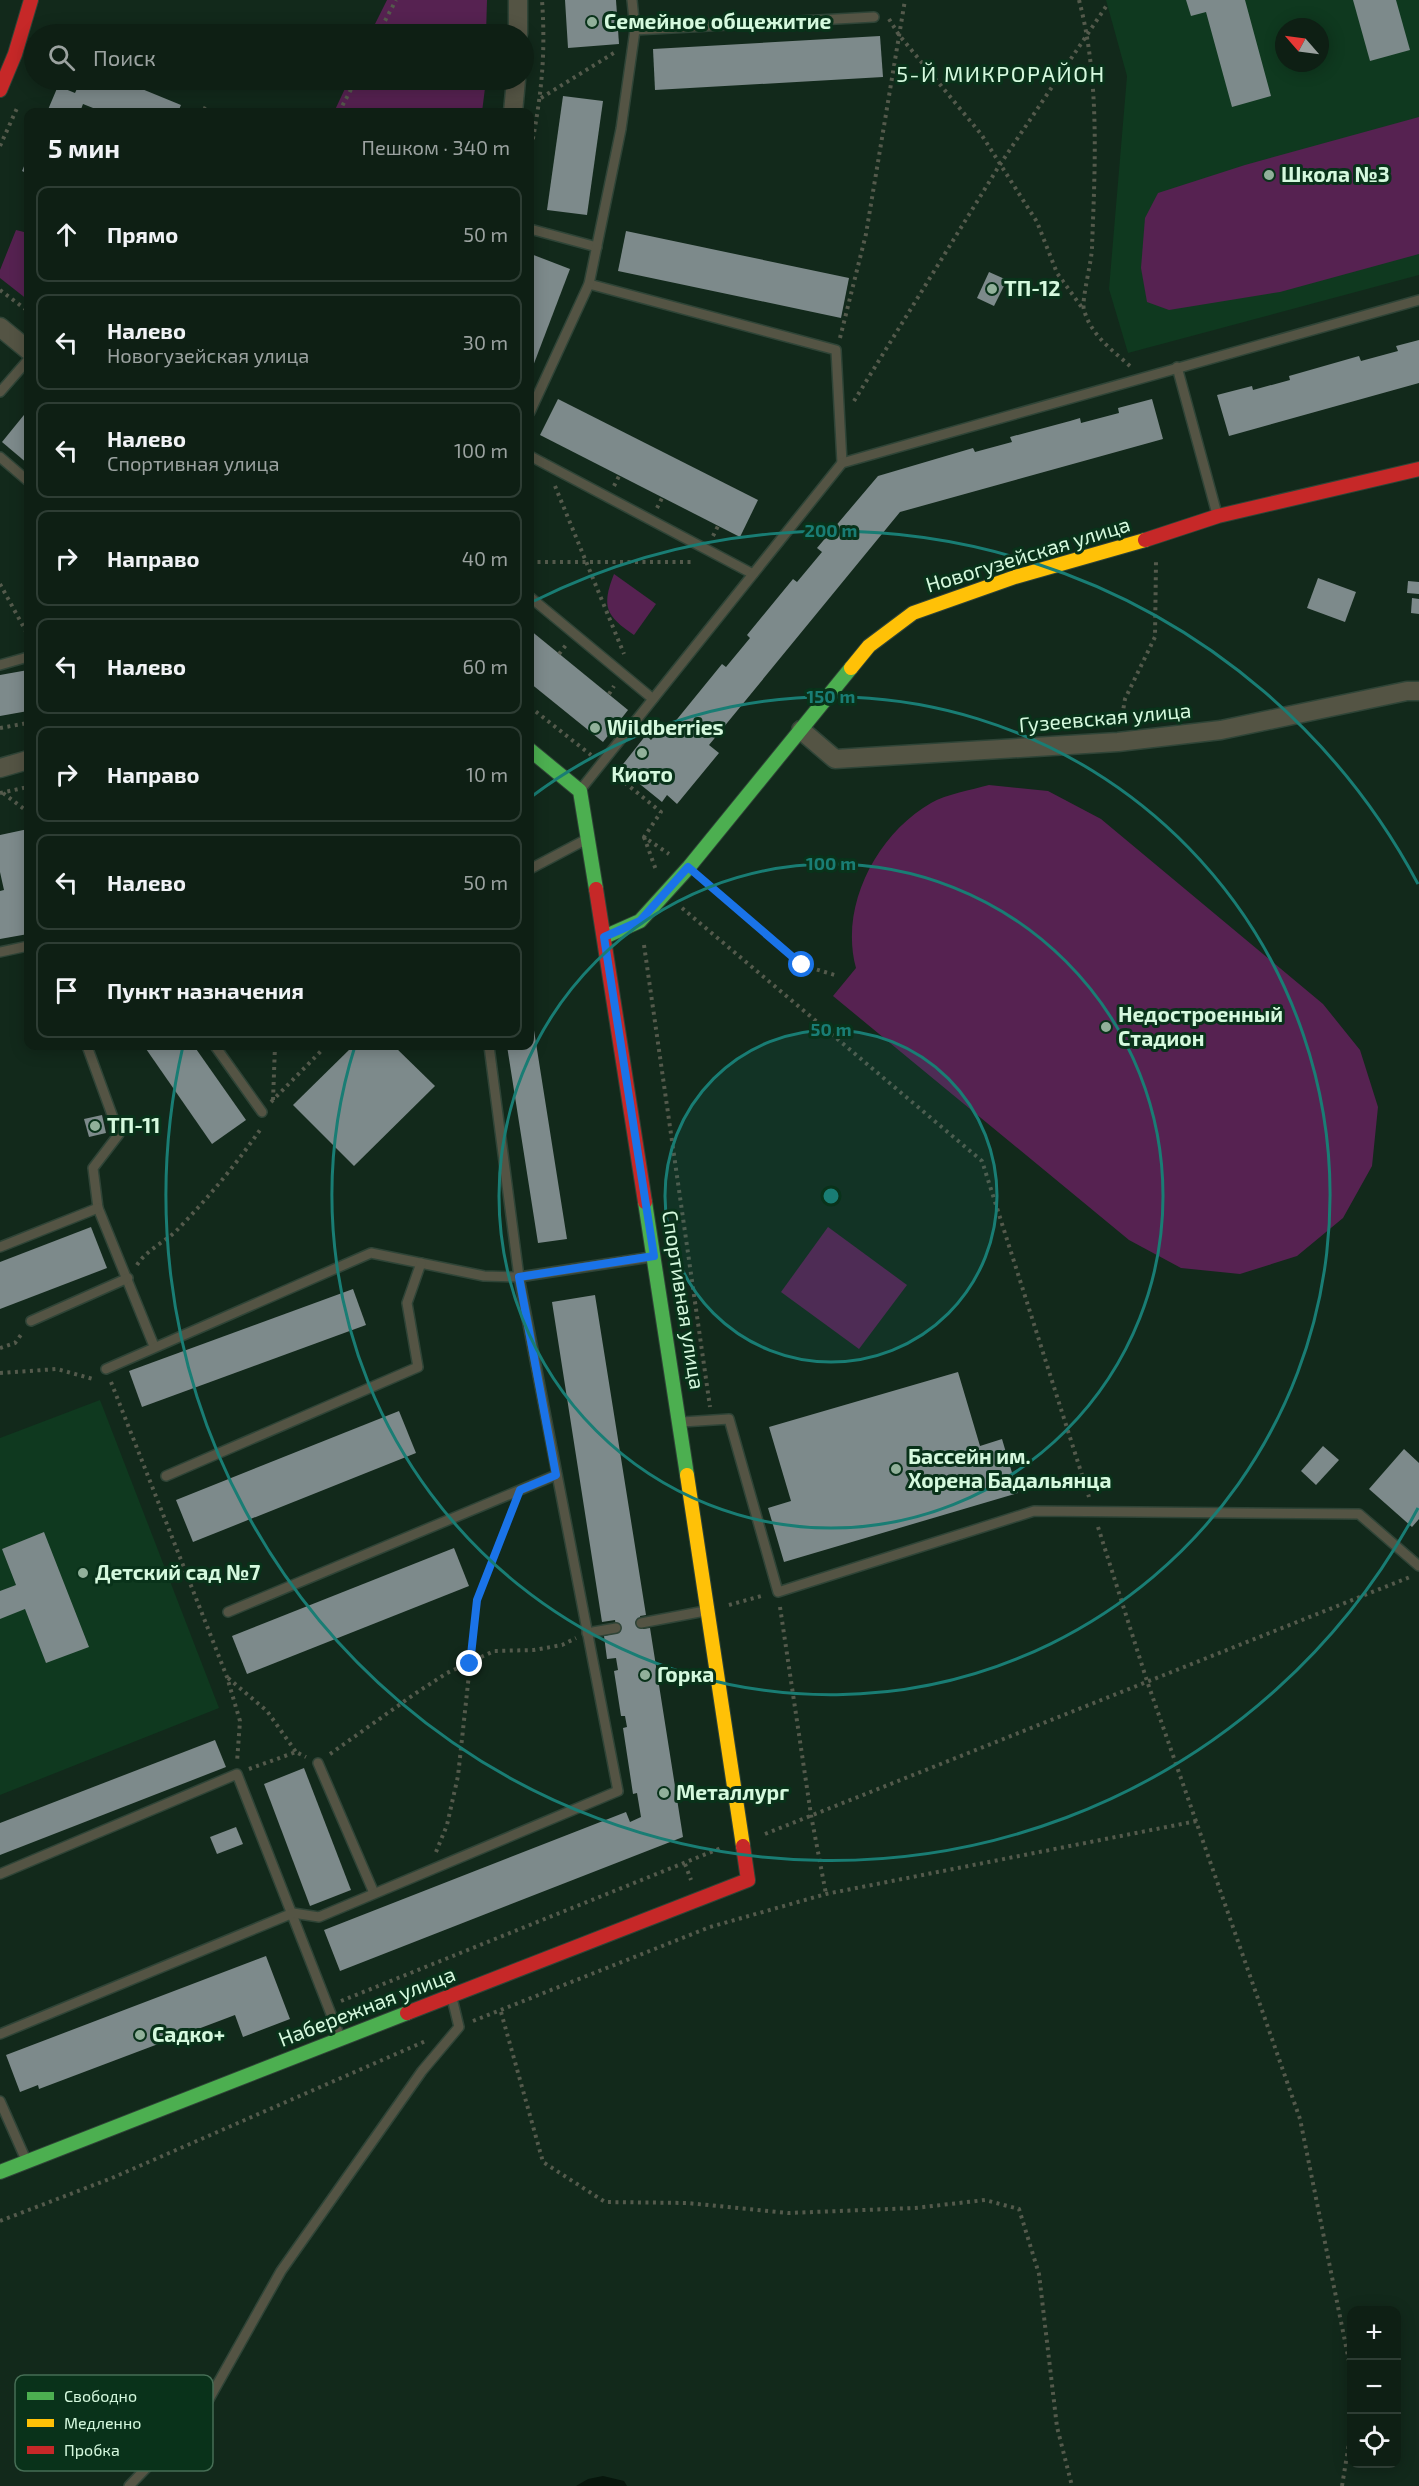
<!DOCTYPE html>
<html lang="ru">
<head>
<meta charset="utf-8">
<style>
  :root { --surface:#0e1f14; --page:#17271d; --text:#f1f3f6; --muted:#9ba2a0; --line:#2e3d34 }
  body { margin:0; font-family:"Exo 2",sans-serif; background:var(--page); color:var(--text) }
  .controls { position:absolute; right:18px; bottom:18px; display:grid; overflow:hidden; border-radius:12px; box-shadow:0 3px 15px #0003 }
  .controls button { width:54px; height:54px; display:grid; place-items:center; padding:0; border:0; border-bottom:2px solid var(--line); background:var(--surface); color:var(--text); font:30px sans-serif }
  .compass { position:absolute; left:1275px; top:18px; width:54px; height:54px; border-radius:50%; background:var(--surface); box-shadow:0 3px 15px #0003; rotate:298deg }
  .stop { position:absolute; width:18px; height:18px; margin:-14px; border:4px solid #1a73e8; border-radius:50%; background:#fff }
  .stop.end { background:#1a73e8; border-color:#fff; box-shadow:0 2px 6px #0008 }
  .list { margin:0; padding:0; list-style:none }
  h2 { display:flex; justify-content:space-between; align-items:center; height:78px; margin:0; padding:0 24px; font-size:26px }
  h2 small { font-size:20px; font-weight:400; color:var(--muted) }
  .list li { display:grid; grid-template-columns:39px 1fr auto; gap:18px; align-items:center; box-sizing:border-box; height:96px; margin:0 12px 12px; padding:0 12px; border:2px solid var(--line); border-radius:12px }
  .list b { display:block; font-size:22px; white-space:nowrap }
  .list p { margin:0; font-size:20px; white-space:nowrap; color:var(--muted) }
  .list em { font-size:20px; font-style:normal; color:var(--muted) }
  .icon { flex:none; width:33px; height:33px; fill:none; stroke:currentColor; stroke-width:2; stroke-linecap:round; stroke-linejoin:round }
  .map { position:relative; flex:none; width:1419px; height:2486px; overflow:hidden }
  .search { position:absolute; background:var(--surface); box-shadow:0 3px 15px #0003; left:24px; top:24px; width:510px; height:66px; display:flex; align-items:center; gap:15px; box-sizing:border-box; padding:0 21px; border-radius:33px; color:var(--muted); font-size:22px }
  .panel { position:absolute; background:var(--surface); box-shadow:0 3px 15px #0003; left:24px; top:108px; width:510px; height:942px; border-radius:12px }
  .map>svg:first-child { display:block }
  .built { fill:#0f391f; fill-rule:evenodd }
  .green { fill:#562251 }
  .water { fill:#07160c }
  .building { fill:#7d8a8b }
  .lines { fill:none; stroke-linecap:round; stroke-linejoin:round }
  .lane-casing { stroke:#2f4437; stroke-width:12 }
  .street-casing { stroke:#2f4437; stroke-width:21 }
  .fast-casing { stroke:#2f4437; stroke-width:16 }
  .slow-casing { stroke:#2f4437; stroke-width:16 }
  .jam-casing { stroke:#2f4437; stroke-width:16 }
  .path { stroke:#545a4c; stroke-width:4; stroke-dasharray:3 4.5; stroke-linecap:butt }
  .lane { stroke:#545444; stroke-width:9 }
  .street { stroke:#545444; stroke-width:18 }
  .fast { stroke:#4caf50; stroke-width:14 }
  .slow { stroke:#ffc107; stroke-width:14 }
  .jam { stroke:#c62828; stroke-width:14 }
  .route { stroke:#1a73e8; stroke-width:8 }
  .ring { fill:none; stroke:#197d74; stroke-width:3 }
  .poi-dot { fill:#91b09a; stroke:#09321a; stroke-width:2 }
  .labels { text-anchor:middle; stroke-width:6; stroke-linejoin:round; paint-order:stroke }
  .poi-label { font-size:21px; font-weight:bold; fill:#d5f9de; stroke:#09321a; text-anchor:start }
  .street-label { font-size:21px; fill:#d5f9de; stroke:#09321a }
  .neighbourhood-label { font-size:22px; letter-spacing:1.5px; fill:#d5f9de; stroke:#09321a }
  .key { fill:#09321a; stroke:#466e55; stroke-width:1.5 }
  .key-label { font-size:16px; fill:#d5f9de }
  .centre { fill:#197d74; stroke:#09321a; stroke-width:3 }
  .ring-label { font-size:18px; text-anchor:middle; font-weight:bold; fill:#197d74; stroke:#09321a; stroke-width:6; stroke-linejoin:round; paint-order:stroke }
</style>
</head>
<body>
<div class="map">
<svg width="1419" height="2486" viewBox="0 0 1419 2486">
  <rect width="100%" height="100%" fill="#12291b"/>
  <!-- built -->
  <g class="built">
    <path d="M1106 0H1419V275L1128 353 1109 289 1127 76ZM1284 27H1320V63H1284Z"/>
    <path d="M100 1400 219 1708 0 1795V1438Z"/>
  </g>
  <!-- green -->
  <g class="green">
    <path d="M387 0H487L486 34H370Z"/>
    <path d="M349 80H486L482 112H334Z"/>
    <path d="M1419 117V254L1280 292 1169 310 1147 302 1141 268 1145 218 1158 193 1245 165Z"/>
    <path d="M16 230 28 233V300L0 278V270Z"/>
    <path d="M614 574 656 604 634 635C606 616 601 607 614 574Z"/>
    <path d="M989 785 1048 791 1101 819 1323 1004 1360 1050 1378 1107 1372 1166 1343 1218 1297 1256 1240 1274 1181 1268 1129 1240 833 996 856 968C839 906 877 834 931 803 947 794 971 790 989 785Z"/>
    <path d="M828 1227 907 1285 859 1349 781 1292Z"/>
  </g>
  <!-- water -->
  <path class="water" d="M603 2476 624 2481 627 2486H576L588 2479Z"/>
  <!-- building -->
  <g class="building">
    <path d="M565 0H616L619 44 568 48Z"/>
    <path d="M1186 0H1245L1271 96 1232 107 1206 12 1191 16Z"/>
    <path d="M1353 0H1396L1410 50 1370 61Z"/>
    <path d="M880 36 883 77 655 90 653 49Z"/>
    <path d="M81 80H120L181 105 178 112H103L83 104 80 112H47L58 86 75 93Z"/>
    <path d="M563 96 603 101 587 215 547 210Z"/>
    <path d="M28 157V174L22 171Z"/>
    <path d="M626 231 849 278 841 318 618 271Z"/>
    <path d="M531 254 570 269 530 374V257Z"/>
    <path d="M989 272 1007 280 994 306 977 298Z"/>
    <path d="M1419 340V383L1229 436 1217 395 1252 386 1253 390 1290 380 1289 376 1359 356 1361 361 1398 351 1396 346Z"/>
    <path d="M558 399 758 500 740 537 540 435Z"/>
    <path d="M1152 399 1163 439 900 512 709 745 719 753 677 804 667 795 662 802 620 768 646 735 651 740 660 730 665 734 722 664 726 667 750 638 747 635 793 579 797 582 822 552 817 548 878 476 973 448 975 452 1012 442 1010 437 1070 421 1080 418 1081 423 1119 413 1118 408Z"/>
    <path d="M28 410V464L2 442Z"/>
    <path d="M1318 578 1356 592 1345 622 1307 608Z"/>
    <path d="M1408 581 1419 582V594L1407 593Z"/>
    <path d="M1412 598 1419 599V614L1411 613Z"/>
    <path d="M530 630 628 710 603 742 530 683Z"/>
    <path d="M28 670V711L0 716V675Z"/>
    <path d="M28 829V934L0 939V891L4 890 0 872V835Z"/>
    <path d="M530 1005 567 1239 538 1243 507 1046H530Z"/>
    <path d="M144 1046H194L246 1120 212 1144Z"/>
    <path d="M353 1046H394L435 1086 354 1166 293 1105Z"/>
    <path d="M102 1115 106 1133 89 1137 84 1119Z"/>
    <path d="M91 1227 107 1268 0 1309V1262Z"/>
    <path d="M353 1289 366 1325 142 1407 129 1371Z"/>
    <path d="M595 1295 646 1615 640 1616 641 1623 643 1629 650 1628 683 1837 340 1971 324 1930 626 1812 630 1822 641 1817 637 1793 633 1794 623 1728 627 1727 625 1716H621L614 1671 618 1670 616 1658 607 1659 604 1636 617 1633 615 1620 602 1622 552 1302Z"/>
    <path d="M958 1372 980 1446 1002 1439 1018 1493 784 1562 768 1508 791 1501 769 1427Z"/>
    <path d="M399 1411 416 1453 193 1542 176 1500Z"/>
    <path d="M1323 1446 1339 1460 1316 1485 1301 1471Z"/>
    <path d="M1404 1449 1419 1463V1519L1412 1527 1369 1489Z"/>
    <path d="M44 1532 89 1647 46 1663 25 1609 0 1619V1591L16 1585 2 1549Z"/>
    <path d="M454 1548 469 1586 247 1674 232 1636Z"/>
    <path d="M215 1740 226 1767 0 1855V1823Z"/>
    <path d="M304 1768 351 1890 310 1906 264 1784Z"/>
    <path d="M236 1827 243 1844 217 1854 210 1837Z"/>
    <path d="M266 1956 290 2019 243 2037 235 2015 39 2089 38 2085 20 2092 6 2055Z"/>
  </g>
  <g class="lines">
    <defs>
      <g id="lane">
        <path d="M635 30 874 17"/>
        <path d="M530 229 597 247"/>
        <path d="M589 284 836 350 842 463"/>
        <path d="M1177 367 1217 514"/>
        <path d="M0 392 28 360"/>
        <path d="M530 412 589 284 621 129 635 30 632 0"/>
        <path d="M530 456 753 574"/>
        <path d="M0 457 28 481"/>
        <path d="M530 597 653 699"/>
        <path d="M0 665 28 657"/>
        <path d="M581 789 842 463 1419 300"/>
        <path d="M530 869 585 840"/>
        <path d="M0 952 28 946"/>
        <path d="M87 1046 119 1134 93 1168 98 1208 154 1346"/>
        <path d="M215 1046 262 1112"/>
        <path d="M0 1247 98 1208"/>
        <path d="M31 1321 128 1278"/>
        <path d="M106 1369 371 1253 484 1276 519 1277 651 1257"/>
        <path d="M682 1422 729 1419 778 1592 1034 1511 1359 1514 1419 1566"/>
        <path d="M166 1476 418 1367 407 1303 421 1263"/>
        <path d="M228 1612 556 1475"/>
        <path d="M641 1623 705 1611"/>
        <path d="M587 1633 616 1628"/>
        <path d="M318 1763 374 1893"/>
        <path d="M0 1874 237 1774 340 2037"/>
        <path d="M0 2034 293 1913 319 1917 618 1791 519 1277 489 1046"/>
        <path d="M0 2101 26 2160"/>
        <path d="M129 2486 204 2408 281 2271 422 2071 459 2027 452 1998"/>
      </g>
      <g id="street">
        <path d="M518 34V0"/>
        <path d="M513 112 516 80"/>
        <path d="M0 327 28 350"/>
        <path d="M801 730 835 759 1118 742 1221 730 1407 691H1419"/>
        <path d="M0 768 28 760"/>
      </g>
      <g id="fast">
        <path d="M530 750 580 791 596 889"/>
        <path d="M604 937 640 921 689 867 851 668"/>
        <path d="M645 1202 687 1475"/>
        <path d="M0 2172 407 2013"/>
      </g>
      <g id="slow">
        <path d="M851 668 869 646 913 613 1015 577 1145 540"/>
        <path d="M687 1475 743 1846"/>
      </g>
      <g id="jam">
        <path d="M0 90 15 54 31 0"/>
        <path d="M1145 540 1218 516 1419 469"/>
        <path d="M596 889 645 1202"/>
        <path d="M407 2013 748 1880 743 1846"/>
      </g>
    </defs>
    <!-- lane casing -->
    <use href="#lane" class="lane-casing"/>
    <!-- street casing -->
    <use href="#street" class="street-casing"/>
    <!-- fast casing -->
    <use href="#fast" class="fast-casing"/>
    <!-- slow casing -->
    <use href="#slow" class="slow-casing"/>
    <!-- jam casing -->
    <use href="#jam" class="jam-casing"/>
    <!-- path -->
    <g class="path">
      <path d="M1079 0C1100 79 1095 166 1092 247 1092 261 1081 301 1084 310 1091 335 1112 350 1130 366"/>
      <path d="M889 19 899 35 981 134 1037 222 1057 273 1083 309"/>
      <path d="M378 34 396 0"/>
      <path d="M541 98 617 51"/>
      <path d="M203 108 214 112"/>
      <path d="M339 112 356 80"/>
      <path d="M0 146 18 106"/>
      <path d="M530 154C541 98 546 58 542 0"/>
      <path d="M0 290 28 311"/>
      <path d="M840 338 866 234 905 0"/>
      <path d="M854 401 999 166 1107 5"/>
      <path d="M555 486 624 654"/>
      <path d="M614 486 619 476"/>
      <path d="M657 508 662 498"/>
      <path d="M713 536 718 526"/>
      <path d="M530 562H695"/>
      <path d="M0 584 28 635"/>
      <path d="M559 654 566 645"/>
      <path d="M609 694 614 686"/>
      <path d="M530 707 591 755"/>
      <path d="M1121 723 1125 699 1155 637 1156 561"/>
      <path d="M0 728 28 723"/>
      <path d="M613 773 661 812 644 837 669 854"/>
      <path d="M0 793 28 787"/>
      <path d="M3 793 28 812"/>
      <path d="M644 837 656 870"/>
      <path d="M706 882 802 965 838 976"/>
      <path d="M682 908 982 1161 1089 1497"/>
      <path d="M644 945 710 1407"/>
      <path d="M273 1100 275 1046"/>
      <path d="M271 1102 326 1046"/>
      <path d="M137 1265C147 1249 166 1242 179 1228 209 1197 238 1162 262 1127"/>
      <path d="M0 1348 15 1343 23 1332"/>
      <path d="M0 1373 57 1369 93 1379"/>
      <path d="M111 1382 227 1677 240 1721 237 1762"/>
      <path d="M1098 1527 1147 1681 1300 2119 1352 2376"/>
      <path d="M729 1605 765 1595"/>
      <path d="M780 1607 811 1815 826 1894"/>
      <path d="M228 1678 267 1711 296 1752"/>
      <path d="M330 1754 416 1693 447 1673 494 1651 534 1650 562 1645 576 1638"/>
      <path d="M249 1769 296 1752 306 1757"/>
      <path d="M765 1834 1410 1577"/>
      <path d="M436 1852 447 1825 458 1776 477 1600 512 1510"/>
      <path d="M685 1864 691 1880"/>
      <path d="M341 2001 721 1848"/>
      <path d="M501 2012 543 2162 605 2202 687 2203 788 2213 915 2208 985 2200 1019 2209 1039 2274 1057 2427 1072 2486"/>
      <path d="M473 2021 710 1927 826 1894 1197 1821"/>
      <path d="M0 2221 112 2178 428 2040"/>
      <path d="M1342 2486 1352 2425"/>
    </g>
    <!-- lane -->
    <use href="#lane" class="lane"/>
    <!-- street -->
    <use href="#street" class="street"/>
    <!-- fast -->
    <use href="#fast" class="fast"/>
    <!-- slow -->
    <use href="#slow" class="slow"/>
    <!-- jam -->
    <use href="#jam" class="jam"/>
  </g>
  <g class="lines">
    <!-- route -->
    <path class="route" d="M470 1664 477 1600 520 1490 556 1475 519 1277 654 1256 604 937 640 921 688 867 802 965"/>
  </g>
  <!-- distance rings -->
  <circle cx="831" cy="1196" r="166" fill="#197d74" fill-opacity=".12"/>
  <g class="ring">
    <circle cx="831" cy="1196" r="166"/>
    <circle cx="831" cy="1196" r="332"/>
    <path d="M531 797A499 499 0 1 1 355 1046"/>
    <path d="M1418 1508A665 665 0 0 1 183 1046M534 601A665 665 0 0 1 1418 884"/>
  </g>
  <!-- markers -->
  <g class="poi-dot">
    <circle cx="592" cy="22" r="6"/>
    <circle cx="1269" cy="175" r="6"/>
    <circle cx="992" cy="289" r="6"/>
    <circle cx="595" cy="728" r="6"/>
    <circle cx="642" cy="753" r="6"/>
    <circle cx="1106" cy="1027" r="6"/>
    <circle cx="95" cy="1126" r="6"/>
    <circle cx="896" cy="1469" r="6"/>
    <circle cx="83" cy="1573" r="6"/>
    <circle cx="645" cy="1675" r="6"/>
    <circle cx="664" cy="1793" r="6"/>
    <circle cx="140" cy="2035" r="6"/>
  </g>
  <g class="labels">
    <!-- poi labels -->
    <g class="poi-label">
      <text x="604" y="29">Семейное общежитие</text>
      <text x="1281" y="182">Школа №3</text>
      <text x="1004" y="296">ТП-12</text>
      <text x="607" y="735">Wildberries</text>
      <text x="642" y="782" text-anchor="middle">Киото</text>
      <text x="1118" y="1022">Недостроенный<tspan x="1118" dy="24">Стадион</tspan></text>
      <text x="107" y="1133">ТП-11</text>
      <text x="908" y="1464">Бассейн им.<tspan x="908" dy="24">Хорена Бадальянца</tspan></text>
      <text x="95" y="1580">Детский сад №7</text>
      <text x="657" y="1682">Горка</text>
      <text x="676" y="1800">Металлург</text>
      <text x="152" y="2042">Садко+</text>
    </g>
    <!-- street labels -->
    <g class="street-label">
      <text transform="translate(1028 555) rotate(-17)" y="7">Новогузейская улица</text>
      <text transform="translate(1105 718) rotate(-5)" y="7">Гузеевская улица</text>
      <text transform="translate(683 1300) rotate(81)" y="7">Спортивная улица</text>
      <text transform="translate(367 2007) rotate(-21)" y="7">Набережная улица</text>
    </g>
    <!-- neighbourhood labels -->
    <g class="neighbourhood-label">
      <text x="1001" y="82">5-Й МИКРОРАЙОН</text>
    </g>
  </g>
  <!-- legend -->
  <rect x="15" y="2375" width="198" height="96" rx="9" class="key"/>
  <rect x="27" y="2392" width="27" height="8" fill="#4caf50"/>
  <rect x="27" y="2419" width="27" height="8" fill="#ffc107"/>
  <rect x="27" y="2446" width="27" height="8" fill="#c62828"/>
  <g class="key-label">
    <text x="64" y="2402">Свободно</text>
    <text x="64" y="2429">Медленно</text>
    <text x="64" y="2456">Пробка</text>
  </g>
  <circle cx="831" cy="1196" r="9" class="centre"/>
  <g class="ring-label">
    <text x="831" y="537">200 m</text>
    <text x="831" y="703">150 m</text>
    <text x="831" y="870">100 m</text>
    <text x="831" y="1036">50 m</text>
  </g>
</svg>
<div class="controls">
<button>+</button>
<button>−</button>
<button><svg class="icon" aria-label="locate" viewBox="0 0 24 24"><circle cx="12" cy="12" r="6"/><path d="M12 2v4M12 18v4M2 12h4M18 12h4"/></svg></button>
</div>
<svg class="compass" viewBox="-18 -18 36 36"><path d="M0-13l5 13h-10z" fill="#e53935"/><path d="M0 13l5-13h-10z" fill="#9ba2a0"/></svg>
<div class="stop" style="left:802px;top:965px"></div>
<div class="stop end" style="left:470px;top:1664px"></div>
<div class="search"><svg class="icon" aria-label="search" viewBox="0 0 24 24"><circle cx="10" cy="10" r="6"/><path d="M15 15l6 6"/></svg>Поиск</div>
<section class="panel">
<h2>5 мин<small>Пешком · 340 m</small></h2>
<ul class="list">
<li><svg class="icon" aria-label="ahead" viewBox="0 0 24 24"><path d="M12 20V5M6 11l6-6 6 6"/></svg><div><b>Прямо</b></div><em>50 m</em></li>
<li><svg class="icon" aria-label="left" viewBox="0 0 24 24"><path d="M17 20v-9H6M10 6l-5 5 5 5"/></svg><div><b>Налево</b><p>Новогузейская улица</p></div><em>30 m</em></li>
<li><svg class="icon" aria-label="left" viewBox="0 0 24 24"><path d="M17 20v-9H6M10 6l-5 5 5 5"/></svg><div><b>Налево</b><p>Спортивная улица</p></div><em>100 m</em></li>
<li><svg class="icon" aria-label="right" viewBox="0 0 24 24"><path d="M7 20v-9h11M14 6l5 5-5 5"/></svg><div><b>Направо</b></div><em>40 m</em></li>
<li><svg class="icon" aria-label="left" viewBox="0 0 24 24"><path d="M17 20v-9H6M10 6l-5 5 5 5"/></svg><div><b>Налево</b></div><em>60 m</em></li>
<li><svg class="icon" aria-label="right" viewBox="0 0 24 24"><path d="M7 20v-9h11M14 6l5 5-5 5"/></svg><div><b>Направо</b></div><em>10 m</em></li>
<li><svg class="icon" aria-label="left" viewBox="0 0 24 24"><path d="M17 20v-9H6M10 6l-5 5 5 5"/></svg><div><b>Налево</b></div><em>50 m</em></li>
<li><svg class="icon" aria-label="arrive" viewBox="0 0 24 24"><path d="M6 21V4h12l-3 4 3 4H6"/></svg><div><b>Пункт назначения</b></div></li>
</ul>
</section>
</div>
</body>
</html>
